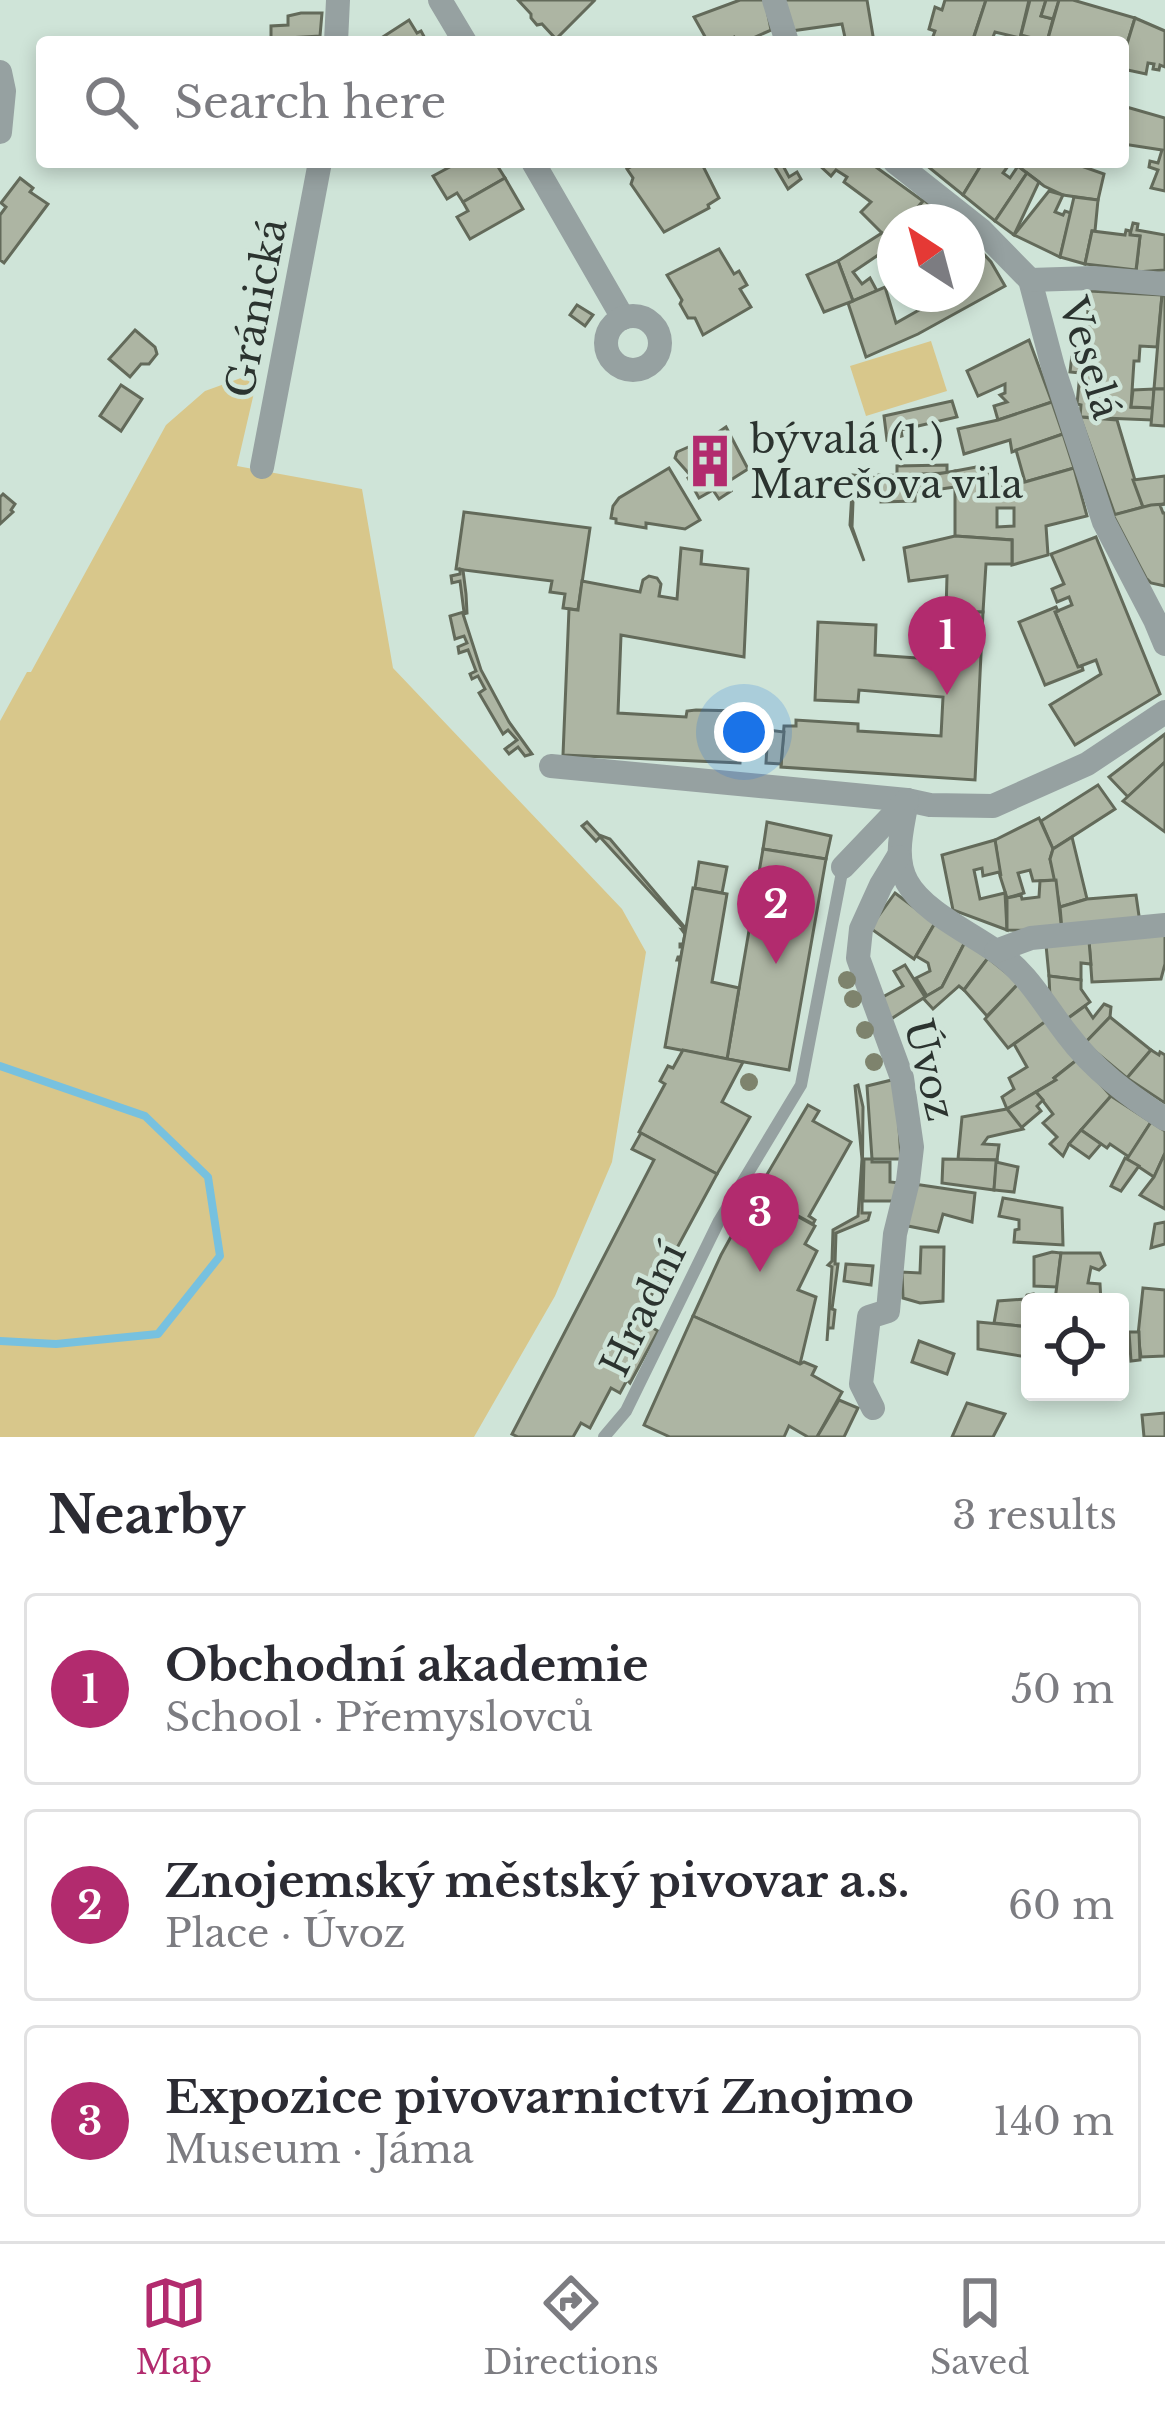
<!DOCTYPE html>
<html lang="en">
<head>
<meta charset="utf-8">
<style>
  :root { --surface:#fff; --page:#f2f2f3; --text:#2b2b33; --muted:#7c7c81; --line:#e1e1e2; --accent:#b22b6e }
  body { margin:0; font-family:"Libre Baskerville",serif; background:var(--page); color:var(--text) }
  .controls { position:absolute; right:36px; bottom:36px; display:grid; overflow:hidden; border-radius:12px; box-shadow:0 6px 18px #0003 }
  .controls button { width:108px; height:108px; display:grid; place-items:center; padding:0; border:0; border-bottom:3px solid var(--line); background:var(--surface); color:var(--text); font:60px sans-serif }
  .compass { position:absolute; left:877px; top:204px; width:108px; height:108px; border-radius:50%; background:var(--surface); box-shadow:0 6px 18px #0003; rotate:324deg }
  .you { position:absolute; left:744px; top:732px; width:42px; height:42px; margin:-30px; border:9px solid #fff; border-radius:50%; background:#1a73e8; box-shadow:0 0 0 18px #1a73e833 }
  .badge { display:grid; place-items:center; width:78px; height:78px; border-radius:50%; background:var(--accent); color:#fff; font-size:39px; font-weight:700 }
  .pin { position:absolute; translate:-50% -99px; filter:drop-shadow(0 3px 6px #0008) }
  .pin::after { content:''; position:absolute; top:63px; width:42px; height:36px; background:inherit; clip-path:polygon(0 0,100% 0,50% 100%) }
  .list { margin:0; padding:0; list-style:none }
  h2 { display:flex; justify-content:space-between; align-items:center; height:156px; margin:0; padding:0 48px; font-size:51px }
  h2 small { font-size:39px; font-weight:400; color:var(--muted) }
  .list li { display:grid; grid-template-columns:78px 1fr auto; gap:36px; align-items:center; box-sizing:border-box; height:192px; margin:0 24px 24px; padding:0 24px; border:3px solid var(--line); border-radius:12px }
  .list b { display:block; font-size:45px; white-space:nowrap }
  .list p { margin:0; font-size:39px; white-space:nowrap; color:var(--muted) }
  .list em { font-size:39px; font-style:normal; color:var(--muted) }
  .icon { flex:none; width:66px; height:66px; fill:none; stroke:currentColor; stroke-width:2; stroke-linecap:round; stroke-linejoin:round }
  .map { position:relative; flex:none; width:1165px; height:1437px; overflow:hidden }
  .search { position:absolute; background:var(--surface); box-shadow:0 6px 18px #0003; left:36px; right:36px; top:36px; height:132px; display:flex; align-items:center; gap:30px; box-sizing:border-box; padding:0 42px; border-radius:12px; color:var(--muted); font-size:45px }
  .sheet { height:804px; background:var(--surface) }
  nav { display:flex; justify-content:space-around; align-items:center; box-sizing:border-box; height:168px; border-top:3px solid var(--line); background:var(--surface); font-size:33px; color:var(--muted) }
  nav a { display:grid; justify-items:center; gap:6px }
  nav .on { color:var(--accent) }
  .map>svg:first-child { display:block }
  .green { fill:#d8c78b }
  .lines { fill:none; stroke-linecap:round; stroke-linejoin:round }
  .stream { stroke:#77c1df; stroke-width:8 }
  .building { fill:#adb5a3; stroke:#636a5a; stroke-width:3; fill-rule:evenodd }
  .lane { stroke:#96a1a1; stroke-width:12 }
  .street { stroke:#96a1a1; stroke-width:24 }
  .tree { fill:#7e836d }
  .labels { text-anchor:middle; stroke-width:9; stroke-linejoin:round; paint-order:stroke }
  .street-label { font-size:39px; fill:#2b332f; stroke:#cfe4d8 }
  .poi-label { font-size:39px; fill:#2b332f; stroke:#cfe4d8; text-anchor:start }
</style>
</head>
<body>
<div class="map">
<svg width="1165" height="1437" viewBox="0 0 1165 1437">
  <rect width="100%" height="100%" fill="#cfe4d8"/>
  <!-- green -->
  <g class="green">
    <path d="M931 341 947 391 866 416 850 366Z"/>
    <path d="M241 378 256 384 237 466 362 489 393 668 622 909 646 952 612 1162 555 1296 474 1437H0V721L27 672H31L166 425 205 391Z"/>
  </g>
  <g class="lines">
    <!-- stream -->
    <path class="stream" d="M0 1066 145 1116 208 1177 220 1256 158 1334 56 1344 0 1341"/>
  </g>
  <!-- building -->
  <g class="building">
    <path d="M518 0H592L594 1 556 39 542 24 537 25 531 18V14Z"/>
    <path d="M740 0H765L771 30 744 42H736L734 37 724 42H708L694 17Z"/>
    <path d="M782 0H867L874 42H846L842 24 791 31Z"/>
    <path d="M945 0H986L972 42H931L935 31 929 29 935 7 942 10Z"/>
    <path d="M986 0H1029L1020 38 995 32 991 42 973 40Z"/>
    <path d="M1030 0H1046L1041 16 1053 19 1047 42 1021 35Z"/>
    <path d="M1046 0H1059L1053 19 1041 16Z"/>
    <path d="M1059 0H1073L1135 18 1123 57V42H1047Z"/>
    <path d="M301 13H322L320 36 271 39V26L288 25V16Z"/>
    <path d="M1135 18 1165 31V67L1160 65 1159 70 1153 69 1154 64 1148 63 1146 74 1123 69V57Z"/>
    <path d="M409 20 417 33 421 31 427 42H375Z"/>
    <path d="M1123 106 1165 118V191L1151 188 1158 170 1149 167 1150 161 1158 163 1162 150 1123 144Z"/>
    <path d="M459 162H495L505 178 463 202 457 193 447 199 433 176Z"/>
    <path d="M639 162H688L690 166 701 162 719 198 708 205 709 208 664 232 631 184 633 178 627 169Z"/>
    <path d="M772 162H781L789 177 797 172 801 179 788 189Z"/>
    <path d="M820 162H869L923 201 905 222H895V233L889 240 861 212 871 202 844 182 847 177 836 170 831 176 818 164Z"/>
    <path d="M928 162H983L963 195 926 165Z"/>
    <path d="M983 162H1011L1003 173 1010 178 1018 166 1027 173 995 221 963 195Z"/>
    <path d="M1020 162H1070L1104 174 1098 200 1063 195 1044 186 1018 166Z"/>
    <path d="M1027 173 1039 182 1014 235 995 221Z"/>
    <path d="M20 178 33 188 30 192 48 204 4 263 0 260V215L6 207 1 203Z"/>
    <path d="M505 178 523 209 470 239 457 217 468 211 463 202Z"/>
    <path d="M1049 191 1063 195 1055 212 1063 215 1065 211 1071 213 1060 257 1014 235Z"/>
    <path d="M1074 197 1098 200 1095 231H1092L1085 264 1060 257Z"/>
    <path d="M924 200 951 222H905Z"/>
    <path d="M1133 223 1138 224 1137 230 1165 235V270L1136 272 1140 236 1130 235Z"/>
    <path d="M1126 230 1130 231V235L1140 236 1136 270 1085 264 1092 231 1125 235Z"/>
    <path d="M882 233 889 240 895 233V248L893 245 853 272 862 284 870 278 877 291 853 301 838 261Z"/>
    <path d="M970 239 991 262 1005 286 918 334 866 357 848 303 885 287 896 323 942 297 940 294H967V242Z"/>
    <path d="M719 249 734 274 739 271 747 285 740 289 751 307 703 335 695 318H688L680 304 682 300 667 275Z"/>
    <path d="M838 261 853 301 824 312 807 275Z"/>
    <path d="M1089 291 1162 295 1157 347 1140 346 1139 361H1134L1131 407 1153 408 1152 420 1080 417 1081 405 1077 404 1080 373 1070 372 1072 355H1090V347L1086 346Z"/>
    <path d="M1162 295 1165 296V389H1154Z"/>
    <path d="M577 305 593 315 585 326 570 315Z"/>
    <path d="M135 330 155 347 157 354 149 364H141L130 377 109 359Z"/>
    <path d="M1029 340 1052 402 998 420 994 406 1007 402 1000 395 1005 393V384L978 396 967 371Z"/>
    <path d="M121 385 142 399 121 431 100 416Z"/>
    <path d="M1154 389 1153 408 1131 407 1133 390Z"/>
    <path d="M1154 389H1165V426L1151 425Z"/>
    <path d="M952 401 957 417 901 430 902 436 887 440 884 416Z"/>
    <path d="M1052 402 1063 434 1012 452 1010 440 964 454 958 429 998 420Z"/>
    <path d="M1080 417 1117 420 1143 507 1115 515Z"/>
    <path d="M726 427 748 469 726 483 731 491 719 499 713 490 699 498 688 478 691 476 675 458 677 452 693 445 695 438 702 434 710 438Z"/>
    <path d="M1063 434 1074 468 1025 482 1016 450Z"/>
    <path d="M947 465V473L897 475V466Z"/>
    <path d="M987 465 993 487 1025 482 1074 468 1087 516 1046 526 1048 555 1012 565V540L955 536V471ZM997 508H1014V526L997 527Z"/>
    <path d="M669 468 700 520 685 529 646 523V528L616 523V519L611 518 613 506 619 498Z"/>
    <path d="M955 471V487L927 491 925 476Z"/>
    <path d="M853 475 879 478V475L925 476 927 491 915 492V501L881 502V480L854 476 852 527 864 561 850 525Z"/>
    <path d="M1165 476V504L1143 507 1133 480Z"/>
    <path d="M3 494 15 504 11 510 13 512 0 524V497Z"/>
    <path d="M1165 504 1160 505 1163 513H1165V586L1151 583 1146 578 1113 515 1151 505Z"/>
    <path d="M464 512 590 528 578 610 563 608 565 594 550 592 552 581 456 569Z"/>
    <path d="M955 536 1012 540V564H986L983 612H946L947 576 909 581 904 548Z"/>
    <path d="M1096 537 1160 694 1075 745 1050 705 1101 674 1096 660 1078 667 1055 612 1072 605 1069 597 1057 602 1052 589 1064 584 1051 554Z"/>
    <path d="M681 548 702 551 701 564 748 569 744 657 621 635 618 713 686 717 687 711 696 710 742 711 740 763 563 755 569 609 578 610 582 581 640 592 643 580 649 576 657 578 661 584 659 596 677 599Z"/>
    <path d="M460 569 463 570 466 594 467 613 463 614 481 670 509 722 532 754 525 756 518 747 509 754 505 749 517 740 508 730 503 734 479 693 485 689 478 676 472 679 470 674 476 671 468 650 459 653 458 647 467 643 464 636 455 639 450 616 464 612 460 581 452 583 451 576 460 574Z"/>
    <path d="M1056 607 1058 611 1055 612 1078 667 1082 666 1083 670 1045 685 1019 622Z"/>
    <path d="M946 612H983L975 780 781 767 784 726H796V720L858 724V731L941 736 943 697 859 690 858 702 815 700 818 622 876 625 875 655 945 660Z"/>
    <path d="M768 730 784 732 781 764 766 763Z"/>
    <path d="M1165 734V762L1128 797 1109 777Z"/>
    <path d="M1165 762V832L1123 801Z"/>
    <path d="M1098 785 1115 809 1053 849 1041 821Z"/>
    <path d="M1039 818 1053 849 1050 859 1056 880 1033 881 1030 870 1018 873 1024 893 1007 898 1000 876 995 840Z"/>
    <path d="M587 822 599 835 610 839 687 930 679 973 680 960H677L678 957H681L683 947H680V944H683L685 934 682 930 686 931 600 837 596 841 582 826Z"/>
    <path d="M767 822 831 836 826 859 763 849Z"/>
    <path d="M1072 837 1087 899 1060 907 1050 859 1053 849Z"/>
    <path d="M995 840 1001 876 999 872 983 876 982 868 974 870 980 899 1005 893 1007 930 953 910 942 855Z"/>
    <path d="M763 849 826 859 789 1070 727 1059Z"/>
    <path d="M699 862 727 867 722 893 695 888Z"/>
    <path d="M1056 880 1062 931 1007 930V898L1021 895 1022 899 1039 897 1040 881Z"/>
    <path d="M693 888 727 894 712 982 739 988 727 1059 665 1047Z"/>
    <path d="M895 893 935 923 914 959 870 928Z"/>
    <path d="M1136 895 1140 923 1062 930 1060 907 1087 899Z"/>
    <path d="M935 923 965 942 942 987 927 996 916 978 930 971 928 963 916 956Z"/>
    <path d="M1165 933V964L1161 979 1092 982 1089 941Z"/>
    <path d="M1089 941 1091 964 1081 963V980L1049 976 1046 945Z"/>
    <path d="M965 942 988 958 964 990 959 986 933 1009 923 998 942 987Z"/>
    <path d="M988 958 1019 983 987 1016 964 990Z"/>
    <path d="M905 965 925 997 891 1019 881 998 903 986 894 971Z"/>
    <path d="M1049 976 1081 980V989L1090 1002 1067 1019 1050 998Z"/>
    <path d="M1019 983 1049 1019 1008 1048 985 1019Z"/>
    <path d="M1104 1004 1111 1007 1110 1017 1085 1043 1067 1019 1085 1006 1093 1018Z"/>
    <path d="M1110 1017 1151 1050 1127 1078 1085 1043Z"/>
    <path d="M1049 1019 1078 1059 1054 1078 1056 1080 1007 1109 1002 1097 1014 1089 1009 1078 1027 1067 1014 1044Z"/>
    <path d="M683 1050 743 1062 722 1102 750 1117 717 1174 639 1132 665 1084 660 1081 668 1066 673 1068Z"/>
    <path d="M1151 1050 1159 1055 1160 1052 1165 1055V1103L1127 1078Z"/>
    <path d="M1078 1059 1111 1096 1069 1144 1063 1156 1050 1144 1057 1137 1043 1123 1053 1114 1036 1092 1056 1080 1054 1078Z"/>
    <path d="M896 1079 901 1159H872L867 1086Z"/>
    <path d="M858 1085 863 1107 862 1213H870L868 1220 836 1233 835 1264H838L832 1309 835 1310 833 1328H828L827 1341 832 1267 828 1265 832 1261 833 1230 858 1216 862 1159 855 1086Z"/>
    <path d="M1036 1092 1043 1100 1037 1106 1041 1111 1021 1128 1007 1109Z"/>
    <path d="M1111 1096 1151 1122 1129 1157 1110 1144 1107 1148 1081 1130Z"/>
    <path d="M808 1105 819 1111 813 1121 851 1142 809 1216 815 1220 813 1224 756 1193Z"/>
    <path d="M1007 1109 1023 1129 988 1137 983 1144 999 1145 997 1160 958 1159 962 1117Z"/>
    <path d="M1151 1122 1165 1131V1153L1154 1177 1127 1159Z"/>
    <path d="M1081 1130 1101 1144 1089 1158 1069 1144Z"/>
    <path d="M641 1133 717 1174 638 1320 658 1331 630 1383 627 1380 620 1393 611 1388 590 1428 581 1423 573 1437H518L512 1434 654 1160 632 1149Z"/>
    <path d="M1165 1153V1209L1140 1195 1154 1177Z"/>
    <path d="M1125 1158 1139 1166 1121 1191 1111 1186Z"/>
    <path d="M864 1159H872V1162H890V1182L900 1183 897 1201H863Z"/>
    <path d="M943 1159 997 1160 994 1190 942 1183Z"/>
    <path d="M996 1162 1018 1167 1014 1192 994 1190Z"/>
    <path d="M914 1184 975 1193 972 1222 943 1214 938 1232 903 1225Z"/>
    <path d="M755 1193 815 1226 805 1244 817 1251 798 1290 816 1297 800 1364 693 1316 721 1255Z"/>
    <path d="M1003 1198 1062 1208 1063 1245 1014 1242 1015 1230 1019 1229V1220L999 1216Z"/>
    <path d="M1165 1222V1244L1151 1248 1155 1224Z"/>
    <path d="M921 1247H944L943 1301 920 1303 903 1298 902 1272 920 1273Z"/>
    <path d="M1052 1252 1061 1253 1057 1287 1034 1286V1257Z"/>
    <path d="M1061 1253H1100L1105 1265 1099 1270 1091 1267 1088 1283 1100 1284 1101 1302 1055 1300Z"/>
    <path d="M846 1264 873 1266 871 1285 844 1281Z"/>
    <path d="M1143 1288 1165 1290V1356L1141 1357 1138 1335Z"/>
    <path d="M1033 1294V1301L1046 1302H1030V1327L994 1323 998 1301 1025 1299 1027 1295Z"/>
    <path d="M693 1316 800 1364 804 1362 816 1367 812 1375 842 1392 817 1437H808L789 1426 784 1437H670L644 1425Z"/>
    <path d="M978 1322 1030 1327 1027 1357 978 1349Z"/>
    <path d="M1129 1332H1139L1140 1360 1131 1361Z"/>
    <path d="M919 1341 954 1354 947 1374 912 1362Z"/>
    <path d="M839 1400 858 1408 844 1437H817Z"/>
    <path d="M967 1403 1005 1414 993 1437H952Z"/>
    <path d="M1165 1413V1437H1144L1142 1415Z"/>
  </g>
  <g class="lines">
    <!-- lane -->
    <path class="lane" d="M604 1437 626 1411 719 1221 801 1085 843 867"/>
    <!-- street -->
    <g class="street">
      <path d="M440 0 465 42"/>
      <path d="M774 0 787 42"/>
      <path d="M336 42 338 0"/>
      <path d="M0 72 4 91 0 132"/>
      <path d="M533 162 623 318"/>
      <path d="M895 162 981 230 1030 280 1053 367 1104 522 1155 620 1165 644"/>
      <path d="M1030 280 1093 278 1165 284"/>
      <circle cx="633" cy="343" r="27"/>
      <path d="M262 467 320 162"/>
      <path d="M551 766 907 800 930 805 993 806 1087 764 1165 712"/>
      <path d="M907 800C903 827 893 856 907 882 922 910 968 932 994 950 1029 974 1042 1002 1067 1034 1094 1070 1128 1095 1165 1119"/>
      <path d="M843 867 907 800"/>
      <path d="M996 951 1031 938 1165 925"/>
      <path d="M873 1408 861 1384 869 1317 888 1311 895 1234 908 1181 912 1147 902 1078 858 958 861 929 881 885 898 857"/>
    </g>
  </g>
  <!-- trees -->
  <g class="tree">
    <circle cx="847" cy="980" r="9"/>
    <circle cx="853" cy="999" r="9"/>
    <circle cx="865" cy="1030" r="9"/>
    <circle cx="874" cy="1062" r="9"/>
    <circle cx="749" cy="1082" r="9"/>
  </g>
  <!-- icons -->
  <defs>
    <symbol id="building-bare" viewBox="-9 -9 18 18"><path d="M-4-6H4V6H1V3H-1V6H-4ZM-2.5-4.3h1.7v1.8h-1.7ZM.8-4.3h1.7v1.8H.8ZM-2.5-1h1.7V.8h-1.7ZM.8-1h1.7V.8H.8Z" fill="#b22b6e" stroke="#cfe4d8" stroke-width="2.5" paint-order="stroke"/></symbol>
  </defs>
  <g fill-rule="evenodd">
    <use href="#building-bare" x="672" y="423" width="76" height="76"/>
  </g>
  <g class="labels">
    <!-- street labels -->
    <g class="street-label">
      <text transform="translate(256 308) rotate(-79)" y="14">Gránická</text>
      <text transform="translate(1090 358) rotate(73)" y="14">Veselá</text>
      <text transform="translate(930 1070) rotate(76)" y="14">Úvoz</text>
      <text transform="translate(643 1309) rotate(-64)" y="14">Hradní</text>
    </g>
    <!-- poi labels -->
    <g class="poi-label">
      <text x="750" y="453">bývalá (1.)<tspan x="750" dy="45">Marešova vila</tspan></text>
    </g>
  </g>
</svg>
<div class="controls">
<button><svg class="icon" aria-label="locate" viewBox="0 0 24 24"><circle cx="12" cy="12" r="6"/><path d="M12 2v4M12 18v4M2 12h4M18 12h4"/></svg></button>
</div>
<svg class="compass" viewBox="-18 -18 36 36"><path d="M0-13l5 13h-10z" fill="#e53935"/><path d="M0 13l5-13h-10z" fill="#7c7c81"/></svg>
<div class="you"></div>
<div class="pin badge" style="left:947px;top:695px">1</div>
<div class="pin badge" style="left:776px;top:964px">2</div>
<div class="pin badge" style="left:760px;top:1272px">3</div>
<div class="search"><svg class="icon" aria-label="search" viewBox="0 0 24 24"><circle cx="10" cy="10" r="6"/><path d="M15 15l6 6"/></svg>Search here</div>
</div>
<section class="sheet">
<h2>Nearby<small>3 results</small></h2>
<ul class="list">
<li><span class="badge">1</span><div><b>Obchodní akademie</b><p>School · Přemyslovců</p></div><em>50 m</em></li>
<li><span class="badge">2</span><div><b>Znojemský městský pivovar a.s.</b><p>Place · Úvoz</p></div><em>60 m</em></li>
<li><span class="badge">3</span><div><b>Expozice pivovarnictví Znojmo</b><p>Museum · Jáma</p></div><em>140 m</em></li>
</ul>
</section>
<nav>
<a class="on"><svg class="icon" aria-label="map" viewBox="0 0 24 24"><path d="M3 6l6-2 6 2 6-2v14l-6 2-6-2-6 2zM9 4v14M15 6v14"/></svg>Map</a>
<a><svg class="icon" aria-label="directions" viewBox="0 0 24 24"><path d="M12 3l9 9-9 9-9-9zM9 14v-3h6M13 9l2 2-2 2"/></svg>Directions</a>
<a><svg class="icon" aria-label="saved" viewBox="0 0 24 24"><path d="M7 4h10v16l-5-4-5 4z"/></svg>Saved</a>
</nav>
</body>
</html>
